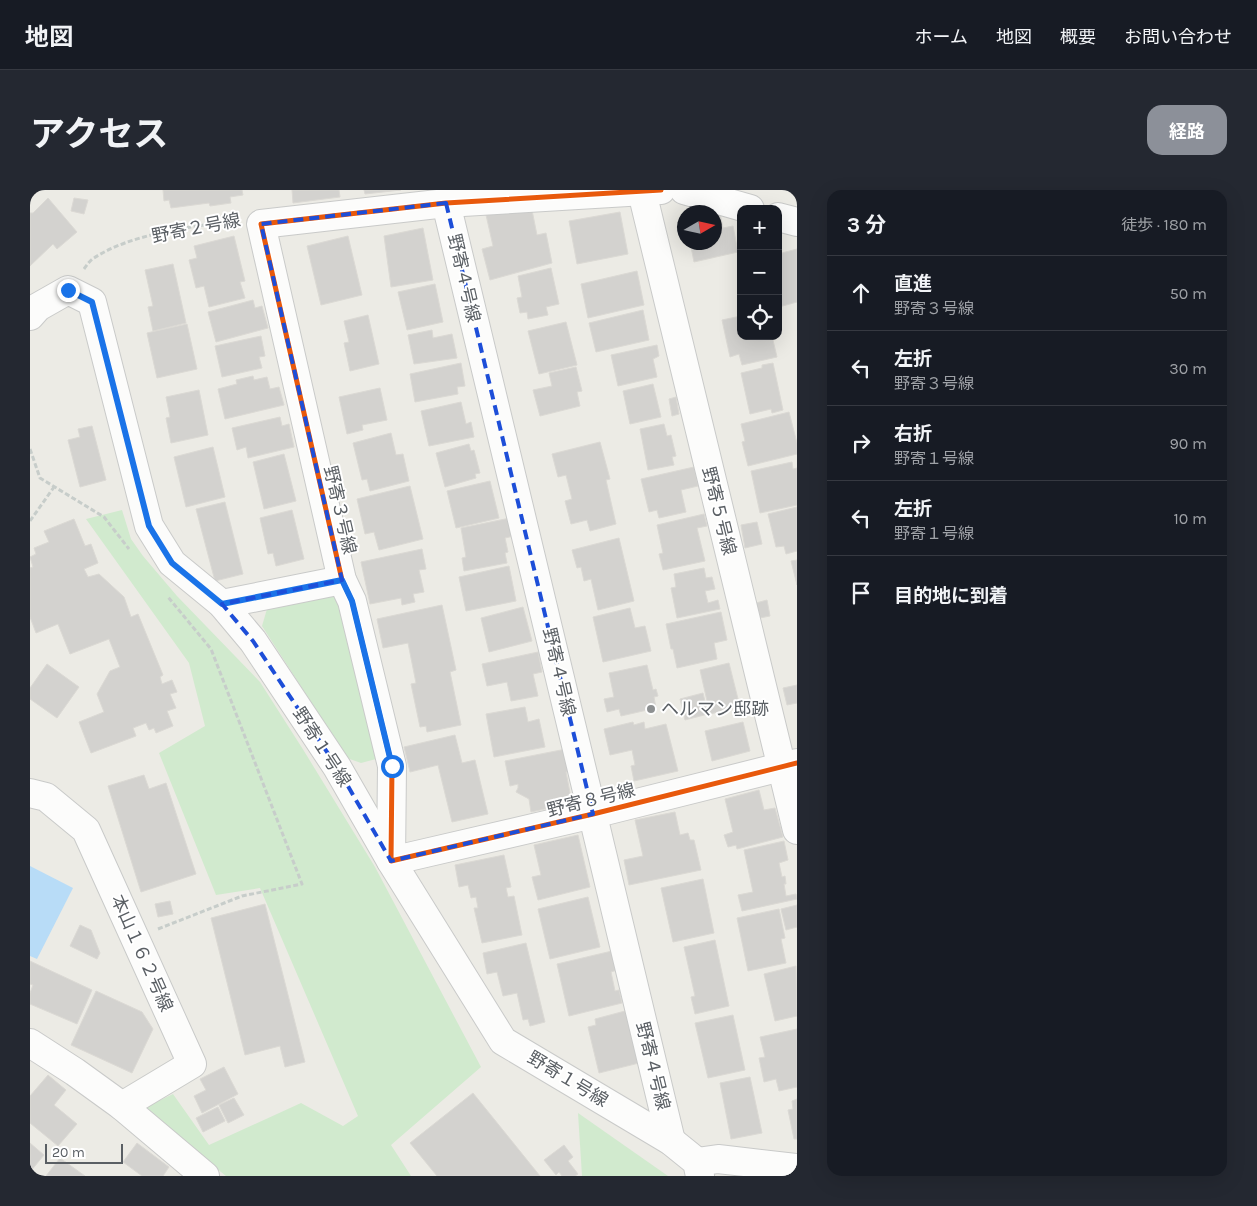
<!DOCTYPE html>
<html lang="ja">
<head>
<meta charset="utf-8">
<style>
  :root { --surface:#171b24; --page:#242831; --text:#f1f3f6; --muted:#9ea1a6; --line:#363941; --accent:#8c9099 }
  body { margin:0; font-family:Karla,"Noto Sans JP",sans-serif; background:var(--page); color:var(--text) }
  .controls { position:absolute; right:15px; top:15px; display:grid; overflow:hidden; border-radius:10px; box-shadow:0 5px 20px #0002 }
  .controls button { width:45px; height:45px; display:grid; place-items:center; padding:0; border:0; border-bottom:1px solid var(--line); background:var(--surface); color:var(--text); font:25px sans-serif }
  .compass { position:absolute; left:647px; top:15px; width:45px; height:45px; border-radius:50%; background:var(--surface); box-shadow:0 5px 20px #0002; rotate:81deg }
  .scale { position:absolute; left:15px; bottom:12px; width:78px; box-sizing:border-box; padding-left:5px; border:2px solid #5a5f64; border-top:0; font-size:14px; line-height:18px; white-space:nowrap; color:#5a5f64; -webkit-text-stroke:4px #fff; paint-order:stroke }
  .stop { position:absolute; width:15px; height:15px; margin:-11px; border:4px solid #1a73e8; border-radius:50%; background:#fff }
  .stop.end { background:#1a73e8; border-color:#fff; box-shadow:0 1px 5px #0008 }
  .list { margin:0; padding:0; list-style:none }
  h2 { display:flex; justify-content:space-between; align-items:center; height:65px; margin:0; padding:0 20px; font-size:21px }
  h2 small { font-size:16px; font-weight:400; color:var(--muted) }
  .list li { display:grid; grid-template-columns:32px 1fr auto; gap:15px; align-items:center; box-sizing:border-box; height:75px; padding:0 20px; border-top:1px solid var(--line) }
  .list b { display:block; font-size:19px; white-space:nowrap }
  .list p { margin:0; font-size:16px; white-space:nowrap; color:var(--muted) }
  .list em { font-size:16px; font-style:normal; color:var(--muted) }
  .icon { flex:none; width:28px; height:28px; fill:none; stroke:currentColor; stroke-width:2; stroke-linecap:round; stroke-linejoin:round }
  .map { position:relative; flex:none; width:767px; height:986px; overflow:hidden; border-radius:15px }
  header { display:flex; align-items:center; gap:30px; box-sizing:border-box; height:70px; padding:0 25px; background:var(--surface); border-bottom:1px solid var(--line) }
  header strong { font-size:24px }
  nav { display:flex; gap:28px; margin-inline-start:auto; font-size:18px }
  .intro { display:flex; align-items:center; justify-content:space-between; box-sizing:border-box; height:120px; padding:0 30px }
  h1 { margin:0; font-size:35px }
  .button { padding:12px 22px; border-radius:15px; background:var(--accent); color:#fff; font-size:18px; font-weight:700 }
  main { display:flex; gap:30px; padding:0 30px }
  aside { flex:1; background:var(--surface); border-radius:15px; box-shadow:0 5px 20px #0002 }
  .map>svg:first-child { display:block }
  .green { fill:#d1eace }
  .water { fill:#b8dcf7 }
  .building { fill:#d3d2cf; stroke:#dbd9d4 }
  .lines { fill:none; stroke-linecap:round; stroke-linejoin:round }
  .minor-casing { stroke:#c9cac9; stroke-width:30 }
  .path { stroke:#c7cdca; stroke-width:3; stroke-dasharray:5 2.5; stroke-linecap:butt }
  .minor { stroke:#fcfcfb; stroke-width:28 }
  .cycleway-casing { stroke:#fff; stroke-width:8 }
  .cycleway { stroke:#e8590c; stroke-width:5 }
  .route { stroke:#1a73e8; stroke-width:6 }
  .marked { fill:none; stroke:#1d4ed8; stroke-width:4; stroke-dasharray:10 6; stroke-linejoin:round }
  .poi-dot { fill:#8d9091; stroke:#fff; stroke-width:2 }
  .labels { text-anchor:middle; stroke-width:4; stroke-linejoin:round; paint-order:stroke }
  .street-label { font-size:18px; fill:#5a5f64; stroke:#fff }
  .poi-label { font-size:18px; fill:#5a5f64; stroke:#fff; text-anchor:start }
</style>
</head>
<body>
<header>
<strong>地図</strong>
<nav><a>ホーム</a><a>地図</a><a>概要</a><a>お問い合わせ</a></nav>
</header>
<div class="intro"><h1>アクセス</h1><a class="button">経路</a></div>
<main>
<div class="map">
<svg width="767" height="986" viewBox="0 0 767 986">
  <rect width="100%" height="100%" fill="#ecebe5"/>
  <!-- green -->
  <g class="green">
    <path d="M92 320 101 349 113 366 147 406 230 492 274 561 345 677 451 877 361 955 381 986H196L112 919 143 904 179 955 271 913 313 936 328 926 230 698 186 705 129 563 175 536 159 473 56 329Z"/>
    <path d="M298 404 315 413 351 558 346 569 331 573 317 568 232 436 237 419Z"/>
    <path d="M548 923 638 986H552Z"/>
  </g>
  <!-- water -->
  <path class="water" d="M0 676 43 698 7 769 0 766Z"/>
  <!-- building -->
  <g class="building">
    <path d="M133 0H212L213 5 200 7 201 13 180 16 179 13 141 18 139 10 134 11Z"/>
    <path d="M262 0H309L310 7 263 13Z"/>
    <path d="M334 0H371L335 4Z"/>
    <path d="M18 8 47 42 27 59 23 54 0 76V23H3Z"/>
    <path d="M44 8 58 10 54 24 41 21Z"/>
    <path d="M502 20 507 45 516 43 522 73 460 90 452 59 463 56 456 25Z"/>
    <path d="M590 22 598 64 547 74 539 31Z"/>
    <path d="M690 23 693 38 703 36 708 62 664 72 660 52H684V24Z"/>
    <path d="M393 38 403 90 361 97 354 46Z"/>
    <path d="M204 46 215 91 210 92 215 108 179 117 174 96 166 98 159 70 167 68 164 56Z"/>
    <path d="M318 46 332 105 291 115 277 56Z"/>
    <path d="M767 59V112L749 117 748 64Z"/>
    <path d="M143 74 156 133 123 141 118 117 123 116 115 80Z"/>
    <path d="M521 78 529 114 516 117 518 125 498 129 497 122 490 123 487 108 492 107 488 86Z"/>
    <path d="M607 81 614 115 558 128 551 94Z"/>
    <path d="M405 94 413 132 377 140 368 102Z"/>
    <path d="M223 110 225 118 232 116 238 138 186 152 178 122Z"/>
    <path d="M613 120 619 150 566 162 559 133Z"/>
    <path d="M338 125 349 174 320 181 314 153 319 152 314 131Z"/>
    <path d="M711 126V146H742L747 167 712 175 709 164 700 167 692 130Z"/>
    <path d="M536 132 547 175 509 184 498 141Z"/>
    <path d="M157 134 167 179 127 188 117 143Z"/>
    <path d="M402 140 403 148 422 144 427 168 384 174 378 145Z"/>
    <path d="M231 146 235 166 229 167 232 178 192 187 185 156Z"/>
    <path d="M627 155 629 166 623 169 627 187 588 196 581 165Z"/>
    <path d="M431 173 435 196 427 197 428 204 385 212 380 184Z"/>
    <path d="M743 173 753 220 742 223 741 219 720 224 711 183 732 178V175Z"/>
    <path d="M546 177 552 201 547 202 550 216 510 226 503 200 522 196 519 183Z"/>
    <path d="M223 186 224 190 237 187 240 199 249 197 254 215 195 229 188 199 207 194 206 190Z"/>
    <path d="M623 194 631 227 600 234 593 201Z"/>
    <path d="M350 198 357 230 332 235 333 240 317 244 309 207Z"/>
    <path d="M169 200 178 245 141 253 136 228 140 227 136 207Z"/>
    <path d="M646 207 649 224 642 226 639 209Z"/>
    <path d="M431 212 436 234 441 232 444 247 399 256 391 221Z"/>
    <path d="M759 222 767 253V264L718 276 712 252 715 251 711 234Z"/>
    <path d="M250 227 252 236 259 234 264 257 218 268 216 257 207 260 202 238Z"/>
    <path d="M634 234 637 246 641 245 646 266 642 267 644 275 618 280 610 239Z"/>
    <path d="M62 236 76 290 50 297 38 250 50 247 48 239Z"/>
    <path d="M361 243 366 265 373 264 379 291 340 301 337 289 332 290 323 253Z"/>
    <path d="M570 252 580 289 576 290 586 334 560 341 557 330 541 334 535 311 542 309 536 285 528 287 522 264Z"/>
    <path d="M439 254 441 261 444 260 450 283 445 284 446 288 415 297 406 263Z"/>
    <path d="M183 257 195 307 156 317 144 267Z"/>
    <path d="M254 264 266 311 234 319 223 272Z"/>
    <path d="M762 272 763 279 767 278V315L730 323 721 281Z"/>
    <path d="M664 277 668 296 651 300 656 322 629 328 627 320 619 322 611 289Z"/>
    <path d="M460 291 469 328 426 338 417 301Z"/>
    <path d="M380 296 393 349 349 360 344 342 335 344 327 309Z"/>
    <path d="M195 312 213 384 185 391 166 319Z"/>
    <path d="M767 317V361L756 364 754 356 746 357 738 324Z"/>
    <path d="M262 320 274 369 246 376 243 363 238 364 230 328Z"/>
    <path d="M674 324 677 336 667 338 675 371 633 380 629 364 633 363 627 335Z"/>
    <path d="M480 328 484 346 475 348 478 362 475 363 477 373 434 381 432 368 436 367 431 338Z"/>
    <path d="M44 329 55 356 61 354 68 373 54 379 58 387 69 384 94 407 101 427 108 424 133 485 130 487 132 494 142 490 147 502 140 504 146 518 137 521 143 536 126 543 124 538 119 540 116 533 103 538 106 546 61 563 49 532 74 522 67 504 80 481 90 477 79 449 40 464 28 434 6 443 0 427V378L3 377 0 367 6 364 4 358 19 352 14 341Z"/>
    <path d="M727 332 732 354 715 358 711 335Z"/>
    <path d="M589 348 604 411 568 420 561 389 554 391 551 377 547 378 542 360Z"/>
    <path d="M392 359 396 379 389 380 394 402 383 404 385 412 372 415 371 408 340 414 331 372Z"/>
    <path d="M767 370V395L761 371Z"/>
    <path d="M479 376 486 411 436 421 429 387Z"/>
    <path d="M674 378 676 388 682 387 685 399 675 401 678 413 688 410 690 419 647 428 641 398 646 397 644 384Z"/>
    <path d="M737 410 740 426 730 428 726 413Z"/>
    <path d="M412 415 426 480 420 482 431 535 397 542 396 536 390 537 381 494 386 493 378 453 353 458 347 429Z"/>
    <path d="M493 417 502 451 459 462 451 428Z"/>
    <path d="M600 418 605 438 615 436 621 461 573 472 563 427Z"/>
    <path d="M691 422 697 450 684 453 687 469 647 478 643 459H641L636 434Z"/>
    <path d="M508 462 512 482 503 484 508 506 481 511 477 492 457 496 452 474Z"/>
    <path d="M699 473 710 517 680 524 670 480Z"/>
    <path d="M17 474 49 497 27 528 0 509V498Z"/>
    <path d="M617 475 623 500 626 499 628 506 624 507 626 518 591 526 589 519 577 522 574 509 584 507 579 483Z"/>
    <path d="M767 495V513L757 515 753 498Z"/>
    <path d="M673 503 678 524 655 530 650 509Z"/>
    <path d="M495 517 498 532 509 529 515 557 464 567 456 524Z"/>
    <path d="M603 532 604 535 614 532 615 539 636 534 648 581 604 591 601 576 605 575 602 560 580 565 574 539Z"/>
    <path d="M713 532 720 561 682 571 675 541Z"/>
    <path d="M425 545 432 573 445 570 458 624 422 632 408 575 380 582 374 557Z"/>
    <path d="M536 559 541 581 536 582 542 613 501 622 499 609 486 602 488 598V594L480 596 475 571Z"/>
    <path d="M114 585 119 599 136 593 166 684 111 702 78 596Z"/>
    <path d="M729 600 734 620 745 618 753 647 707 659 706 655 698 657 694 645 703 642 695 609Z"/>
    <path d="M645 622 650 645 658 643 660 650H664L671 680 599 695 594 670 613 666 605 630Z"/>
    <path d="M548 645 560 697 508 710 502 687 511 685 504 655Z"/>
    <path d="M754 651 758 670 749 673 752 687 755 686 756 694H754L756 706 766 704 767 709 712 721 708 705 723 702 714 660Z"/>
    <path d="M474 665 481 697 476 698 478 707 484 706 492 745 452 753 444 718H448L446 707 441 708 438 695 429 697 425 675Z"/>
    <path d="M673 689 684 743 643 752 631 698Z"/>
    <path d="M558 707 570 757 520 769 508 719Z"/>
    <path d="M140 711 143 724 128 727 125 714Z"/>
    <path d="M235 714 275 872 255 877 250 856 215 865 181 728Z"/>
    <path d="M767 715V737L756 740 751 719Z"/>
    <path d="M749 719 755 748 751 749 756 773 718 781 707 728Z"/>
    <path d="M50 735 61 740 70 763 67 769 40 756Z"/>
    <path d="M685 750 699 816 665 824 661 807 665 806 654 757Z"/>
    <path d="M496 753 515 832 500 836 498 829 493 830 487 803 473 806 467 782 457 784 453 763Z"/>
    <path d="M582 761 587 780 581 782 585 801 589 800 592 813 539 826 527 774Z"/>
    <path d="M0 771 62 800 47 834 0 814V803L3 795 0 794Z"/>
    <path d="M766 776 767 826 745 831 734 784Z"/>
    <path d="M66 801 112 822 123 839 102 883 41 855Z"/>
    <path d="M595 821 601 842 613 872 569 883 558 837 566 835 565 829Z"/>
    <path d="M703 825 715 880 678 888 665 833Z"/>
    <path d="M767 839V897L749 901 746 889 734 892 729 868 735 867 730 847Z"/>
    <path d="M194 877 208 904 172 923 164 906 176 900 170 889Z"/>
    <path d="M18 885 36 900 24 915 47 934 28 956 0 933V906Z"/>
    <path d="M720 887 732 943 701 949 690 893Z"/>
    <path d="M443 903 510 986H407L380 953Z"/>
    <path d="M204 908 214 925 198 933 189 915Z"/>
    <path d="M767 909V949H764L758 920 763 919 762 911Z"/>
    <path d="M188 917 195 931 173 942 166 928Z"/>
    <path d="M0 953 14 965 0 982Z"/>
    <path d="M107 953 139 977 133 986H112L93 972Z"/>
    <path d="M534 955 543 967 538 971 548 984 545 986H532L529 982 526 985 514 970Z"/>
    <path d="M30 968 55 986H16Z"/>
  </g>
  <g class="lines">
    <defs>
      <g id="minor">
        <path d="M631 0 416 13 231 34 312 390 322 411 362 576 361 671 563 624 767 573"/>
        <path d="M654 0 720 19"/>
        <path d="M612 2 767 640"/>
        <path d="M416 13 641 951"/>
        <path d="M748 27 767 32"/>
        <path d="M0 126 8 117 38 100 62 112 119 336 142 373 192 414 223 451 307 577 361 671 473 851 641 951 667 972 670 986"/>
        <path d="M192 414 312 390"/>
        <path d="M0 603 16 607 56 640 162 874 92 916"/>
        <path d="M0 853 45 882 92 916 175 986"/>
        <path d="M667 972 688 969 767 978"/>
      </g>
    </defs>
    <!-- minor casing -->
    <use href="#minor" class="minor-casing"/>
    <!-- path -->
    <g class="path">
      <path d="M54 79C57 75 60 70 64 68 102 43 163 37 207 30"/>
      <path d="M0 259 10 288 74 327 99 359"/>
      <path d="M0 331 24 297"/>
      <path d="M128 739 212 706 272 694 181 459 138 407"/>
    </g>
    <!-- minor -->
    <use href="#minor" class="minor"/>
    <defs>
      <path id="cycleway" d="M631 0 416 13 231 34 312 390 322 411 362 576 361 671 563 624 767 573"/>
    </defs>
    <!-- cycleway casing -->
    <use href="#cycleway" class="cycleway-casing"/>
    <!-- cycleway -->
    <use href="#cycleway" class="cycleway"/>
  </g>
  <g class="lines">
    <!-- route -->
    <path class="route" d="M38 100 62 112 119 336 142 373 192 414 312 390 322 411 362 576"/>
  </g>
  <!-- marked area -->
  <path class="marked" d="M416 13 563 624 361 671 307 577 223 451 192 414 312 390 231 34Z"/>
  <!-- markers -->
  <circle class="poi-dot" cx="621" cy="519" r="5"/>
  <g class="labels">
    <!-- street labels -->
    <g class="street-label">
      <text transform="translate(166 38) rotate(-11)" y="6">野寄２号線</text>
      <text transform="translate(434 88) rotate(77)" y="6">野寄４号線</text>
      <text transform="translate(310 320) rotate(77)" y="6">野寄３号線</text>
      <text transform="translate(689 321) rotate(76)" y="6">野寄５号線</text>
      <text transform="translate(529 482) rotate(77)" y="6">野寄４号線</text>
      <text transform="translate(292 557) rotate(57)" y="6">野寄１号線</text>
      <text transform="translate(561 610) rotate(-14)" y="6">野寄８号線</text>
      <text transform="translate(112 763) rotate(66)" y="6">本山１６２号線</text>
      <text transform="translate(623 876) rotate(76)" y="6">野寄４号線</text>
      <text transform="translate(538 889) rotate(31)" y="6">野寄１号線</text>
    </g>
    <!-- poi labels -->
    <g class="poi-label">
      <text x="631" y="525">ヘルマン邸跡</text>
    </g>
  </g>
</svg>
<div class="controls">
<button>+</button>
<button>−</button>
<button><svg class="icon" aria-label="locate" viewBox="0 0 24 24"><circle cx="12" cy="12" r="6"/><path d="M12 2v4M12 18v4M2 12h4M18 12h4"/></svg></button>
</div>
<svg class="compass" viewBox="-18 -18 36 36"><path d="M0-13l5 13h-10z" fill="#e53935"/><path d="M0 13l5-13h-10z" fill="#9ea1a6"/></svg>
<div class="scale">20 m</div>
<div class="stop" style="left:362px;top:576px"></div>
<div class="stop end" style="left:38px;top:100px"></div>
</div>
<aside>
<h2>3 分<small>徒歩 · 180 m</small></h2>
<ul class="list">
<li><svg class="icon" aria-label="ahead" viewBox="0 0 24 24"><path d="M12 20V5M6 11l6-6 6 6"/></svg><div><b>直進</b><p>野寄３号線</p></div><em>50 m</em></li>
<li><svg class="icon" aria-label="left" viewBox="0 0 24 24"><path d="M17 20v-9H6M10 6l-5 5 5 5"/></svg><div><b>左折</b><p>野寄３号線</p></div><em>30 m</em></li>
<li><svg class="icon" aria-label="right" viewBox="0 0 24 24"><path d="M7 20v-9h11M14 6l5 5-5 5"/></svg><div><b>右折</b><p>野寄１号線</p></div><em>90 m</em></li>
<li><svg class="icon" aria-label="left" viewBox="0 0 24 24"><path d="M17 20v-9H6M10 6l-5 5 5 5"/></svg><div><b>左折</b><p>野寄１号線</p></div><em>10 m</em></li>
<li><svg class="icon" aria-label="arrive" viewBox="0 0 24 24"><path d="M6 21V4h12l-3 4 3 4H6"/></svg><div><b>目的地に到着</b></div></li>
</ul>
</aside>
</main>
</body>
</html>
